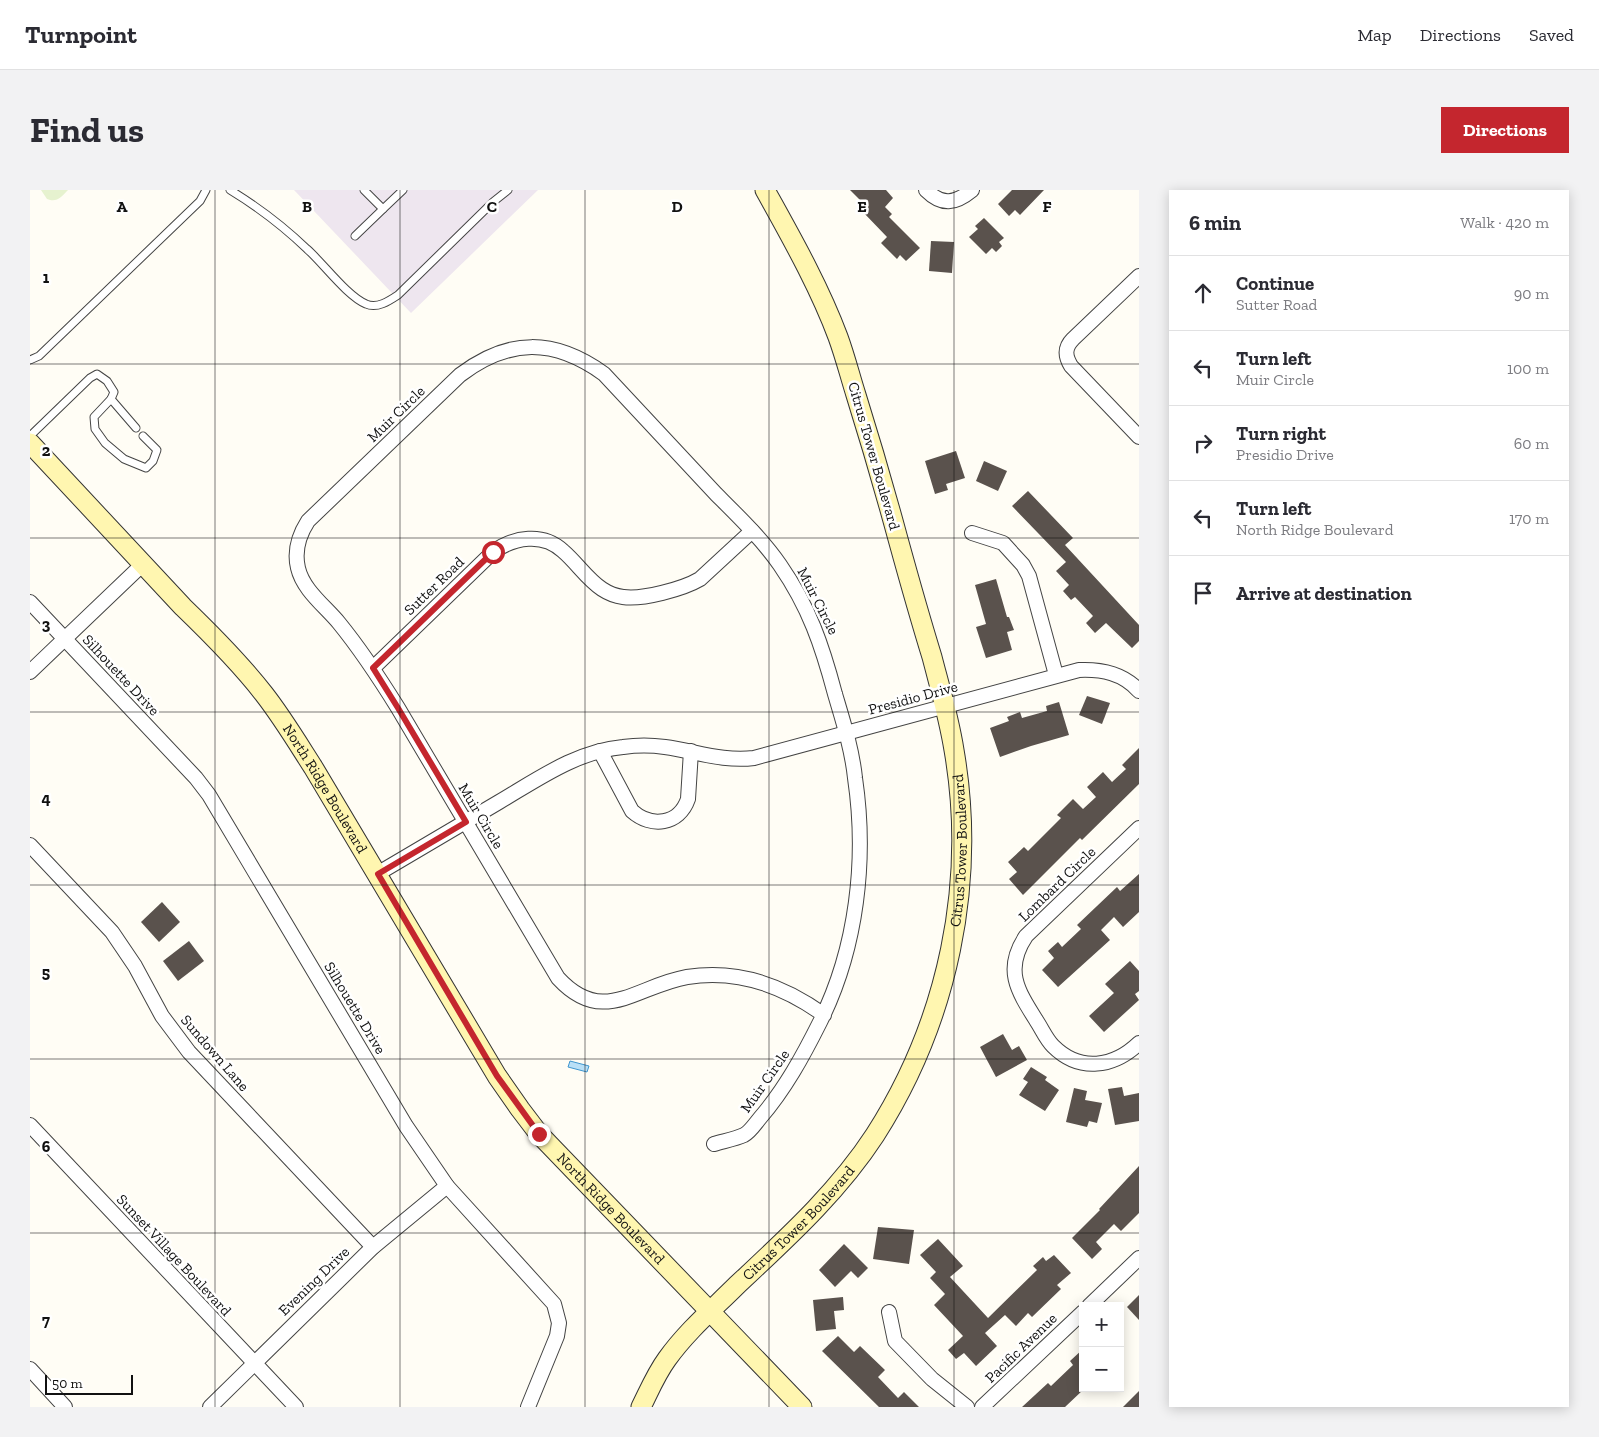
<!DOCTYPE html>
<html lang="en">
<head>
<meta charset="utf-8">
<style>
  :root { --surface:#fff; --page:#f2f2f3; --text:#2b2b33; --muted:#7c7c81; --line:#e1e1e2; --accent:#c4262e }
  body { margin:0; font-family:"Zilla Slab",serif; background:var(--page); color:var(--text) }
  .controls { position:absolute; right:15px; bottom:15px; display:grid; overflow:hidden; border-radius:0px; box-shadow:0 2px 12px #0003 }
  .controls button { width:45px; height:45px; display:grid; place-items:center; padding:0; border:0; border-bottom:1px solid var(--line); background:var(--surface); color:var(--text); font:25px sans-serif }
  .scale { position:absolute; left:15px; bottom:12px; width:88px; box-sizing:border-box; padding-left:5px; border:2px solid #111; border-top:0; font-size:14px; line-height:18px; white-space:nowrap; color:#111; -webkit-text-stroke:4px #fff; paint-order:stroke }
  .stop { position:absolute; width:15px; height:15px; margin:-11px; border:4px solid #c4262e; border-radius:50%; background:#fff }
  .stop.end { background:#c4262e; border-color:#fff; box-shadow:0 1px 5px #0008 }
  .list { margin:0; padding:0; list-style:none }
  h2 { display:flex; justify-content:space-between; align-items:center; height:65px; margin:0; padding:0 20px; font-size:21px }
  h2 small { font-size:16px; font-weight:400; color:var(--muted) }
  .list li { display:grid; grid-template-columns:32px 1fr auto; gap:15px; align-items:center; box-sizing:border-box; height:75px; padding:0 20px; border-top:1px solid var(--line) }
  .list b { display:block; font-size:19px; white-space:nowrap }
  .list p { margin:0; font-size:16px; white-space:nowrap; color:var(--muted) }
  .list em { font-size:16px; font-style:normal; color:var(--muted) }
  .icon { flex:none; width:28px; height:28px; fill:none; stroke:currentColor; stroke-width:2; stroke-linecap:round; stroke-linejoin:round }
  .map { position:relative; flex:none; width:1109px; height:1217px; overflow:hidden; border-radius:0px }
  header { display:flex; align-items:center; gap:30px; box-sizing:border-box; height:70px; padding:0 25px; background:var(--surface); border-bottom:1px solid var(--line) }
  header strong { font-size:24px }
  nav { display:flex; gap:28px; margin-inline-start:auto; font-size:18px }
  .intro { display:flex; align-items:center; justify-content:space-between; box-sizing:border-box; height:120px; padding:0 30px }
  h1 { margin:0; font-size:35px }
  .button { padding:12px 22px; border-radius:0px; background:var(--accent); color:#fff; font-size:18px; font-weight:700 }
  main { display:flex; gap:30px; padding:0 30px }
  aside { flex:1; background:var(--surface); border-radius:0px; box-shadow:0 2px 12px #0003 }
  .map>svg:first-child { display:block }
  .industrial { fill:#eee6ef }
  .pitch { fill:#e6f2cf }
  .water { fill:#b9e0f7; stroke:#3f96cf }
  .building { fill:#5a524d }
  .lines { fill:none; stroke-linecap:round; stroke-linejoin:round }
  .lane-casing { stroke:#444; stroke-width:9 }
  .street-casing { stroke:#444; stroke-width:16 }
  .secondary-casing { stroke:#333; stroke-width:21 }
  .lane { stroke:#fff; stroke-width:7 }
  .street { stroke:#fff; stroke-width:14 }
  .secondary { stroke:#fff6b0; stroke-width:19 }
  .route { stroke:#c4262e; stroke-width:6 }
  .grid { fill:none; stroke:#111; stroke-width:1; stroke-opacity:0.55 }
  .labels { text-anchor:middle; stroke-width:5; stroke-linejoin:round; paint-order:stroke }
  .street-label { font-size:15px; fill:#111; stroke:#fff }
  .grid-label { font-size:16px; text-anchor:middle; font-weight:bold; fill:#111; stroke:#fff; stroke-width:5; stroke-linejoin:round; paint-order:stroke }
</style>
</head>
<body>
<header>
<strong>Turnpoint</strong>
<nav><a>Map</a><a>Directions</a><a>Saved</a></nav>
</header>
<div class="intro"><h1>Find us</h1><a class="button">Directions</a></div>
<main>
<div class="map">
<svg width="1109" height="1217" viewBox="0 0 1109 1217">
  <rect width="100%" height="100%" fill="#fffdf5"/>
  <!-- industrial -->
  <path class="industrial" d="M264 0H508L381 123Z"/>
  <!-- pitch -->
  <path class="pitch" d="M11 0H38C31 7 27 13 17 9Z"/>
  <!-- water -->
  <path class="water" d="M540 871 559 876 557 882 538 877Z"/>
  <!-- building -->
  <g class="building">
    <path d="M820 0H856L863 8 855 17 862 24 859 27 890 58 876 71 870 65 867 69 851 53 857 47 832 21 837 17Z"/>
    <path d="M982 0H1014L990 25 985 20 979 26 968 14Z"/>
    <path d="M954 28 974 48 969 52 972 56 966 62 962 58 956 64 939 47 948 39 945 36Z"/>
    <path d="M901 51 924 52 922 83 899 81Z"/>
    <path d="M926 261 935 288 916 294 918 300 905 304 895 271Z"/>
    <path d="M954 271 977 281 968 301 946 291Z"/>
    <path d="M998 301 1043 348 1035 355 1109 435V451L1102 458 1076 433 1065 443 1056 433 1063 426 1045 407 1041 410 1033 401 1039 395 1026 381 1036 372 982 316Z"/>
    <path d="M966 389 977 427H979L984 440 977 442 982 460 956 468 946 437 956 434 945 395Z"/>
    <path d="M1057 506 1080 513 1072 534 1049 525Z"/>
    <path d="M1029 512 1039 545 1001 556 970 567 960 538 979 531 977 527 990 522 992 528 1017 521 1016 516Z"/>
    <path d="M1109 558V594L1052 650 1050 648 993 705 979 689 987 682 978 672 994 657 998 661 1031 628 1027 625 1043 609 1053 619 1066 607 1057 597 1073 582 1082 592 1096 579 1092 575Z"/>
    <path d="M1109 684V722L1093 737 1084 727 1071 740 1080 750 1028 797 1012 780 1024 768 1018 761 1028 752 1032 757 1051 739 1047 735 1087 697 1090 701Z"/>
    <path d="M132 712 150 732 129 752 111 732Z"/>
    <path d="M159 751 174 771 148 791 133 771Z"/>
    <path d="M1100 771 1109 781V801L1105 804 1109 810 1074 842 1059 826 1084 803 1075 794Z"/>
    <path d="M973 844 982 860 989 856 997 870 966 887 950 857Z"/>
    <path d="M1001 877 1017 887 1015 890 1029 900 1015 921 989 905 998 892 993 889Z"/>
    <path d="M1092 897 1094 906 1109 903V931L1085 935 1078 899Z"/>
    <path d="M1044 898 1057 901 1055 910 1072 913 1067 933 1059 931 1057 937 1036 932Z"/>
    <path d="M1109 976V1023L1091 1041 1084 1034 1066 1052 1072 1059 1062 1069 1042 1048 1070 1020 1069 1019Z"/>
    <path d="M848 1037 884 1040 879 1074 843 1069Z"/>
    <path d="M908 1049 933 1076 920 1087 958 1128 1007 1080 1003 1076 1013 1067 1016 1071 1024 1065 1041 1083 1027 1095 1031 1099 1002 1127 998 1123 986 1136 975 1125 955 1143 967 1156 946 1176 934 1163 926 1169 918 1160 933 1146 904 1115 915 1104 900 1088 906 1082 890 1065Z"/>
    <path d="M814 1054 838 1078 828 1088 821 1081 805 1097 789 1080Z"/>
    <path d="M1109 1105V1130L1097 1117Z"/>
    <path d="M813 1107 814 1120 804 1121 806 1139 786 1141 783 1110Z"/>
    <path d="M808 1146 824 1162 830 1156 855 1180 848 1187 868 1208 874 1202 889 1217H849L792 1161Z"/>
    <path d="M1053 1159V1200L1035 1217H992L1018 1193 1021 1196 1043 1175 1040 1171Z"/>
    <path d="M1109 1201V1217H1093Z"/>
  </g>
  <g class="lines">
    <defs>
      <g id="lane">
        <path d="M200 0C228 17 253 36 277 59 293 73 317 106 336 114 347 119 359 111 368 105L463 12 478 0"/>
        <path d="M334 0 353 19 373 0"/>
        <path d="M325 46 353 19"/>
        <path d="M0 170 9 166 170 11 176 0"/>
        <path d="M106 238 81 209 64 227 65 239 75 253 94 269 116 278 123 271 127 260 113 246"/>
        <path d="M0 246 60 188 67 184 77 191 84 202 81 209"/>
      </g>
      <g id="street">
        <path d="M896 0C912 16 925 14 942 0"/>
        <path d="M1109 86 1043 149C1034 158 1035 166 1041 176L1109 247"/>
        <path d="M942 343 973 353 993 375 999 386 1026 485"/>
        <path d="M0 412 166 588 179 605 376 936 417 996 524 1114 529 1133 527 1146 498 1217"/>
        <path d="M343 478 463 362C484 347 513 342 533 361 547 373 557 389 572 399 578 403 585 406 593 407 612 410 653 399 670 389L722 341"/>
        <path d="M0 482 113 374"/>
        <path d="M570 561 602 621C621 638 649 635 658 609L661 561"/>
        <path d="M1109 638 996 746C974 779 987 800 1006 830 1012 839 1016 849 1023 856 1050 883 1084 877 1109 853"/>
        <path d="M0 655 82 742 105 776 132 826 159 862 343 1057"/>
        <path d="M347 684C388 660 428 636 469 612 508 589 547 561 593 557 607 555 621 555 635 557 665 561 693 572 724 568L1049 480C1072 479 1093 483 1109 501"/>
        <path d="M0 935 266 1217"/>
        <path d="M684 954C694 951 705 949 714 945 720 942 725 934 730 928 755 899 773 866 790 832 827 758 837 669 825 588 822 559 813 531 805 504 792 455 779 417 750 375 732 349 708 326 686 304 649 264 611 224 574 184 524 148 479 148 430 185L278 331C269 345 264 361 268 378 273 400 295 416 309 433 331 460 350 489 368 518L528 788C573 837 606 796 657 787 707 779 754 796 794 825"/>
        <path d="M1059 1116 1109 1068"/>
        <path d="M859 1122 865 1151 902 1189 937 1217"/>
        <path d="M0 1179 35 1217"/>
        <path d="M180 1217 343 1057 417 996"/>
        <path d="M952 1217 1053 1122"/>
      </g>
      <g id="secondary">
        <path id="s1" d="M0 253 153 417C181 444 210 473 234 504 252 527 267 552 283 577L467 886 490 919 509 944 772 1217"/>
        <path id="s2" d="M611 1217C619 1201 626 1184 637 1169 657 1141 683 1119 707 1095 756 1049 808 1002 845 945 918 831 947 693 924 560 919 528 910 498 902 467 890 428 879 389 868 349 855 301 841 253 826 205 820 186 815 166 808 147 789 96 761 47 735 0"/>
      </g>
    </defs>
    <!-- lane casing -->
    <use href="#lane" class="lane-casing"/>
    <!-- street casing -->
    <use href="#street" class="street-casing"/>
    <!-- secondary casing -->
    <use href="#secondary" class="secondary-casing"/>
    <!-- lane -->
    <use href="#lane" class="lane"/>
    <!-- street -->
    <use href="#street" class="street"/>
    <!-- secondary -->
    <use href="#secondary" class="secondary"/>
  </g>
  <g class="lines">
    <!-- route -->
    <path class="route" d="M463 362 343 478 368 518 436 632 348 684 467 886 509 944"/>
  </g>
  <!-- grid -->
  <path class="grid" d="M185 0V1217M370 0V1217M555 0V1217M739 0V1217M924 0V1217M0 174H1109M0 348H1109M0 522H1109M0 695H1109M0 869H1109M0 1043H1109"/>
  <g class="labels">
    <!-- street labels -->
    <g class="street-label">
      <text transform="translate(366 224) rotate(-44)" y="5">Muir Circle</text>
      <text transform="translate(844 266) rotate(74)" y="5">Citrus Tower Boulevard</text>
      <text transform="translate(404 396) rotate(-44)" y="5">Sutter Road</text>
      <text transform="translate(788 411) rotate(63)" y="5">Muir Circle</text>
      <text transform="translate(91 485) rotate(47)" y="5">Silhouette Drive</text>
      <text transform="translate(883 508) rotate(-15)" y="5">Presidio Drive</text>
      <text dy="5" stroke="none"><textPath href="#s1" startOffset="456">North Ridge Boulevard</textPath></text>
      <text transform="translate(451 626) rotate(59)" y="5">Muir Circle</text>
      <text dy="5" stroke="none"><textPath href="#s2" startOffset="662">Citrus Tower Boulevard</textPath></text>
      <text transform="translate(1027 694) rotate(-44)" y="5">Lombard Circle</text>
      <text transform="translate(325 818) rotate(59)" y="5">Silhouette Drive</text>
      <text transform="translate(185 863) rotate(49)" y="5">Sundown Lane</text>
      <text transform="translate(735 891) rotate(-55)" y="5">Muir Circle</text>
      <text dy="5" stroke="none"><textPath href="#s1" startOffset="966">North Ridge Boulevard</textPath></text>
      <text dy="5" stroke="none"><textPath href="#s2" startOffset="244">Citrus Tower Boulevard</textPath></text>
      <text transform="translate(144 1065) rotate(47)" y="5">Sunset Village Boulevard</text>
      <text transform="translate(284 1091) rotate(-44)" y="5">Evening Drive</text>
      <text transform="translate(991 1158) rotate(-44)" y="5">Pacific Avenue</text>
    </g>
  </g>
  <g class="grid-label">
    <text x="92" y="22">A</text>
    <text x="277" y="22">B</text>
    <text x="462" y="22">C</text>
    <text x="647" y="22">D</text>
    <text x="832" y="22">E</text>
    <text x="1017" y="22">F</text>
    <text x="16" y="93">1</text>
    <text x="16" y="266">2</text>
    <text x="16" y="440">3</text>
    <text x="16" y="614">4</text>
    <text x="16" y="788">5</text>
    <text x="16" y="962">6</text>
    <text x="16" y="1136">7</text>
  </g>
</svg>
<div class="controls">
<button>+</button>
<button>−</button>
</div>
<div class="scale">50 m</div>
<div class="stop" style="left:463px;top:362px"></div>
<div class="stop end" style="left:509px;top:944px"></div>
</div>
<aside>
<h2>6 min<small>Walk · 420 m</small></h2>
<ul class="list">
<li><svg class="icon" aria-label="ahead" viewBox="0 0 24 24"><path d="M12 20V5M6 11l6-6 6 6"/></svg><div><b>Continue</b><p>Sutter Road</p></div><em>90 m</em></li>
<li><svg class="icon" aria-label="left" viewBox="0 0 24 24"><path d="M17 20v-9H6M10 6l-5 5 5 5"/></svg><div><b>Turn left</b><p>Muir Circle</p></div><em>100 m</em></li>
<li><svg class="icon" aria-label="right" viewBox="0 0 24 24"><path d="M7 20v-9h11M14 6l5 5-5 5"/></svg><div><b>Turn right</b><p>Presidio Drive</p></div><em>60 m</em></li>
<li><svg class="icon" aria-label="left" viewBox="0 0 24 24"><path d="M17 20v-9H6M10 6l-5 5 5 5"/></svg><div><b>Turn left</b><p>North Ridge Boulevard</p></div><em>170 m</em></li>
<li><svg class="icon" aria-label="arrive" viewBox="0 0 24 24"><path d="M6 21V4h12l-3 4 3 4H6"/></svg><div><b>Arrive at destination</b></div></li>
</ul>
</aside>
</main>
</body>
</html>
